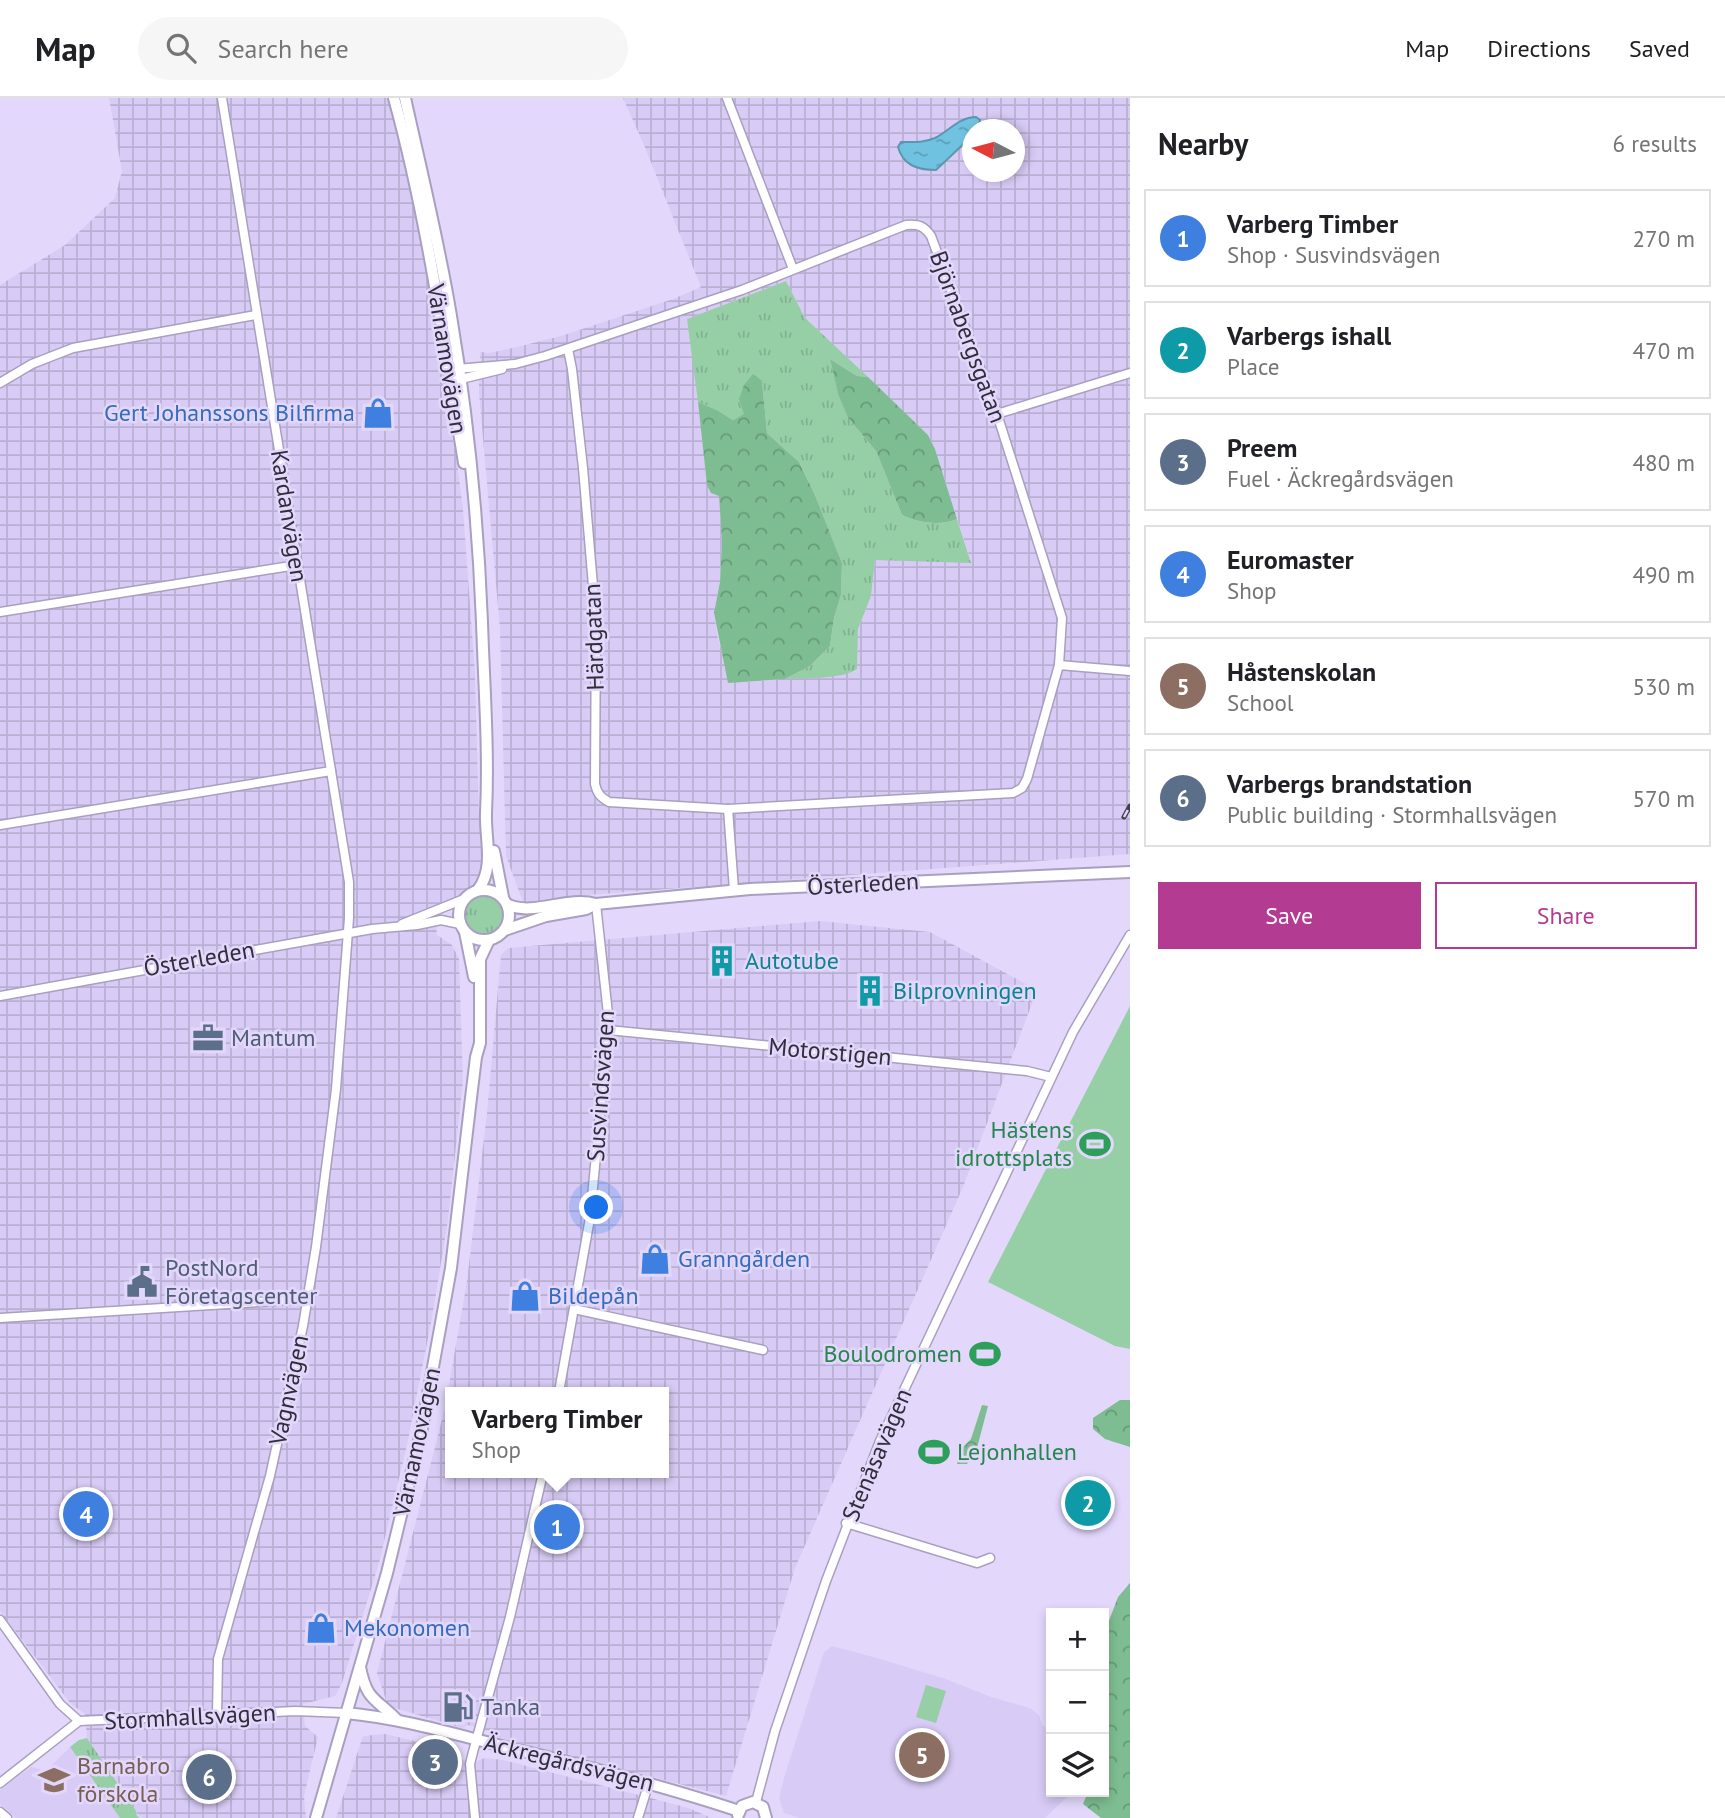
<!DOCTYPE html>
<html lang="en">
<head>
<meta charset="utf-8">
<style>
  :root { --surface:#fff; --page:#f6f6f6; --text:#202124; --muted:#757577; --line:#e0e0e0; --accent:#b33b91 }
  body { margin:0; font-family:"PT Sans",sans-serif; background:var(--page); color:var(--text) }
  .controls { position:absolute; right:21px; bottom:21px; display:grid; overflow:hidden; border-radius:0px; box-shadow:0 4px 10px #0003 }
  .controls button { width:63px; height:63px; display:grid; place-items:center; padding:0; border:0; border-bottom:2px solid var(--line); background:var(--surface); color:var(--text); font:35px sans-serif }
  .compass { position:absolute; left:962px; top:21px; width:63px; height:63px; border-radius:50%; background:var(--surface); box-shadow:0 4px 10px #0003; rotate:276deg }
  .you { position:absolute; left:597px; top:1110px; width:24px; height:24px; margin:-18px; border:5px solid #fff; border-radius:50%; background:#1a73e8; box-shadow:0 0 0 10px #1a73e833 }
  .badge { display:grid; place-items:center; width:46px; height:46px; border-radius:50%; background:var(--accent); color:#fff; font-size:23px; font-weight:700 }
  .pin { position:absolute; translate:-50% -50%; border:4px solid #fff; box-shadow:0 2px 7px #0006 }
  .popup { position:absolute; left:445px; top:1289px; width:224px; height:91px; box-sizing:border-box; display:grid; place-content:center; border-radius:0px; background:var(--surface); filter:drop-shadow(0 2px 5px #0005); font-size:23px; white-space:nowrap; color:var(--muted) }
  .popup b { font-size:26px; color:var(--text) }
  .popup::after { content:''; position:absolute; left:50%; top:100%; margin-left:-14px; border:14px solid transparent; border-top-color:var(--surface) }
  .list { margin:0; padding:0; list-style:none }
  h2 { display:flex; justify-content:space-between; align-items:center; height:91px; margin:0; padding:0 28px; font-size:30px }
  h2 small { font-size:23px; font-weight:400; color:var(--muted) }
  .list li { display:grid; grid-template-columns:46px 1fr auto; gap:21px; align-items:center; box-sizing:border-box; height:98px; margin:0 14px 14px; padding:0 14px; border:2px solid var(--line); border-radius:0px }
  .list b { display:block; font-size:26px; white-space:nowrap }
  .list p { margin:0; font-size:23px; white-space:nowrap; color:var(--muted) }
  .list em { font-size:23px; font-style:normal; color:var(--muted) }
  .actions { display:flex; gap:14px; padding:21px 28px }
  .actions a { flex:1; padding:16px 0; border:2px solid var(--accent); border-radius:0px; text-align:center; font-size:24px; color:var(--accent) }
  .actions .main { background:var(--accent); color:#fff }
  .icon { flex:none; width:38px; height:38px; fill:none; stroke:currentColor; stroke-width:2; stroke-linecap:round; stroke-linejoin:round }
  .map { position:relative; flex:none; width:1130px; height:1720px; overflow:hidden }
  header { display:flex; align-items:center; gap:42px; box-sizing:border-box; height:98px; padding:0 35px; background:var(--surface); border-bottom:2px solid var(--line) }
  header strong { font-size:33px }
  nav { display:flex; gap:38px; margin-inline-start:auto; font-size:24px }
  .search { width:490px; height:63px; background:var(--page); display:flex; align-items:center; gap:18px; box-sizing:border-box; padding:0 24px; border-radius:38px; color:var(--muted); font-size:26px }
  main { display:flex }
  aside { flex:1; background:var(--surface) }
  .map>svg:first-child { display:block }
  .built { fill:#d8cbf5 }
  .industrial { fill:url(#industrial-grid); fill-rule:evenodd }
  .grass { fill:url(#grass-tufts) }
  .forest { fill:url(#forest-crowns) }
  .pitch { fill:#96cea6 }
  .water { fill:url(#water-ripples); stroke:#5d96ae; stroke-width:2 }
  .lines { fill:none; stroke-linecap:round; stroke-linejoin:round }
  .street-casing { stroke:#a99fc0; stroke-width:11 }
  .secondary-casing { stroke:#a99fc0; stroke-width:14 }
  .street { stroke:#fff; stroke-width:8 }
  .secondary { stroke:#fff; stroke-width:10 }
  .rail-casing { stroke:#454051; stroke-width:5 }
  .rail { stroke:#e3d8fc; stroke-width:2.5; stroke-dasharray:8; stroke-linecap:butt }
  .labels { text-anchor:middle; stroke-width:5; stroke-linejoin:round; paint-order:stroke }
  .street-label { font-size:24px; fill:#312d3b; stroke:#e3d8fc }
  .shop-label { font-size:24px; fill:#366cbe; stroke:#e3d8fc; text-anchor:start }
  .culture-label { font-size:24px; fill:#0d838f; stroke:#e3d8fc; text-anchor:start }
  .service-label { font-size:24px; fill:#4e5e75; stroke:#e3d8fc; text-anchor:start }
  .leisure-label { font-size:24px; fill:#27864d; stroke:#e3d8fc; text-anchor:end }
  .education-label { font-size:24px; fill:#785e54; stroke:#e3d8fc; text-anchor:start }
</style>
</head>
<body>
<header>
<strong>Map</strong>
<div class="search"><svg class="icon" aria-label="search" viewBox="0 0 24 24"><circle cx="10" cy="10" r="6"/><path d="M15 15l6 6"/></svg>Search here</div>
<nav><a>Map</a><a>Directions</a><a>Saved</a></nav>
</header>
<main>
<div class="map">
<svg width="1130" height="1720" viewBox="0 0 1130 1720">
  <defs>
    <pattern id="industrial-grid" width="8" height="8" patternUnits="userSpaceOnUse" patternTransform="scale(1.75)"><rect width="8" height="8" fill="#d8cbf5"/><path d="M0 4h8M4 0v8" fill="none" stroke="#baafd3"/></pattern>
    <pattern id="grass-tufts" width="24" height="20" patternUnits="userSpaceOnUse" patternTransform="scale(1.75)"><rect width="24" height="20" fill="#96cea6"/><path d="M3 7l-1-3M5 7V3M7 7l1-3M15 17l-1-3M17 17v-4M19 17l1-3" fill="none" stroke="#82b190"/></pattern>
    <pattern id="forest-crowns" width="20" height="18" patternUnits="userSpaceOnUse" patternTransform="scale(1.75)"><rect width="20" height="18" fill="#7ebd91"/><path d="M2 6a3 3 0 1 1 6 0M12 15a3 3 0 1 1 6 0" fill="none" stroke="#689a78"/></pattern>
    <pattern id="water-ripples" width="26" height="14" patternUnits="userSpaceOnUse" patternTransform="scale(1.75)"><rect width="26" height="14" fill="#70c3e0"/><path d="M2 4q2-2 4 0t4 0M15 11q2-2 4 0t4 0" fill="none" stroke="#5d9fb7"/></pattern>
  </defs>
  <rect width="100%" height="100%" fill="#e3d8fc"/>
  <!-- built -->
  <g class="built">
    <path d="M832 1548 877 1560 946 1581 991 1599 1030 1610 1039 1617 1042 1627 1051 1633V1694H1072L1045 1720H800L784 1715 779 1700 784 1680 824 1554Z"/>
    <path d="M70 1649 120 1720H16L0 1706V1692L31 1669 43 1672 52 1667Z"/>
  </g>
  <!-- industrial -->
  <g class="industrial">
    <path d="M109 0H390L428 172 445 277 444 303 447 330 451 333 456 357 463 411 475 575 479 722 484 771 478 785 459 799 435 810 437 837 452 847 459 861 463 983 448 1122 432 1220 407 1347 379 1465 342 1585 335 1598 303 1606 305 1628 318 1639 304 1698 306 1720H143L139 1718 87 1640 85 1616 71 1606 0 1513V187L65 147 115 100 122 73Z"/>
    <path d="M623 0H1130V756L575 798 529 807 523 804 506 758 500 531 479 295V282L482 280 480 254 489 255 517 249 561 238 673 201 701 189 644 47ZM972 32H1014V74H972ZM786 183 805 220 928 337 935 351 971 464 875 461 871 498 858 531 857 571 854 574 749 584 726 566 718 541 714 515 720 484 722 443 719 397 707 387 693 250 687 221Z"/>
    <path d="M820 823 930 834 1037 892 963 1089 795 1470 726 1698 493 1638 489 1633 468 1627 462 1630 388 1608 377 1575 445 1310 467 1183 487 1015 501 857 508 850ZM450 1294H664V1375H450Z"/>
    <path d="M385 1636 458 1653 461 1662 477 1663 485 1660 503 1662 689 1710 711 1720H336L363 1638Z"/>
  </g>
  <!-- grass -->
  <g class="grass">
    <path d="M786 183 805 220 868 279 857 278 830 261 838 295 848 320 876 353 902 417C918 425 941 428 957 421L971 465 875 462 871 498 858 531 857 571C845 581 802 580 785 581L810 568 830 548 834 520 841 497 842 465 815 397 799 364 767 335 762 283 745 316 733 322 717 312 698 304 687 221Z"/>
    <circle cx="485" cy="817" r="21"/>
    <path d="M87 1640 136 1713 137 1718 140 1720H120L70 1649 79 1642Z"/>
  </g>
  <!-- forest -->
  <g class="forest">
    <path d="M830 261 857 278 868 279 928 337 935 351 957 421C941 428 918 425 902 417L876 353 848 320 838 296Z"/>
    <path d="M753 276 762 283 767 335 799 364 815 397 842 465 841 497 834 520 830 548 810 568 785 581 728 585 714 515 720 484 722 443 719 398 711 395 707 387 698 304 717 312 733 322 744 316 739 301 744 287Z"/>
    <path d="M1120 1302H1130V1349L1105 1341 1093 1331V1320Z"/>
    <path d="M982 1307 988 1308 976 1354 967 1366H957L961 1351 971 1341Z"/>
    <path d="M1130 1485V1720H1101L1083 1706 1088 1694H1104V1536L1118 1499Z"/>
  </g>
  <!-- pitch -->
  <g class="pitch">
    <path d="M1130 908V1251L1115 1248 988 1184Z"/>
    <path d="M926 1587 946 1593 936 1625 916 1619Z"/>
  </g>
  <!-- water -->
  <path class="water" d="M976 19 980 22 978 31 972 32V38L936 72C917 72 903 67 898 49L901 44C912 44 924 45 935 40 949 33 959 19 976 19Z"/>
  <g class="lines">
    <defs>
      <g id="street">
        <path d="M727 0 793 171"/>
        <path d="M568 251 572 271 583 370 596 523 595 686C597 695 600 699 609 704L728 711 1013 695 1022 690 1027 681 1059 567 1130 573"/>
        <path d="M456 271 515 266 545 258 742 192 906 127C919 126 924 128 931 138L997 316 1062 520 1059 567"/>
        <path d="M457 282 502 271"/>
        <path d="M0 285 32 266 73 250 256 217"/>
        <path d="M997 316 1130 275"/>
        <path d="M0 514 297 467"/>
        <path d="M728 711 734 792"/>
        <path d="M0 727 331 673"/>
        <path d="M402 826 464 801"/>
        <path d="M0 898 372 831 417 827 441 822 460 826"/>
        <path d="M608 932 1027 973 1051 979"/>
        <path d="M574 1211 763 1252"/>
        <path d="M0 1220 307 1201"/>
        <path d="M559 1294 590 1120 608 932V916L596 806"/>
        <path d="M846 1425 977 1465 990 1460"/>
        <path d="M0 1522 60 1606 79 1623 295 1613 346 1615"/>
        <path d="M217 1617 218 1561 270 1378 303 1228 316 1149 336 991 349 820V784L222 0"/>
        <path d="M0 1685 79 1623"/>
        <path d="M756 1704 775 1633 826 1483 880 1343 1073 934 1130 837"/>
        <path d="M0 1714 7 1720"/>
        <path d="M475 1720 470 1666 473 1654 510 1519 543 1375"/>
        <path d="M638 1720 649 1684"/>
      </g>
      <g id="secondary">
        <path d="M394 0C427 120 444 243 464 365"/>
        <path d="M405 0C421 72 439 145 451 218 468 319 478 422 482 524 484 588 489 651 486 715 485 742 495 769 478 792"/>
        <path d="M494 753 503 799"/>
        <circle cx="484" cy="817" r="25"/>
        <path d="M508 807C535 818 566 798 596 806L750 791 1130 774"/>
        <path d="M505 832 546 818 586 811 596 806"/>
        <path d="M465 834 474 879"/>
        <path d="M360 1569C367 1604 376 1600 397 1622"/>
        <path d="M346 1615C399 1620 450 1635 502 1648 582 1667 661 1687 739 1713"/>
        <path d="M738 1717 742 1708 753 1704 763 1709 766 1720"/>
        <path d="M316 1720 387 1475 421 1335 451 1170 471 1000 476 959 480 945V861L489 842"/>
      </g>
    </defs>
    <!-- street casing -->
    <use href="#street" class="street-casing"/>
    <!-- secondary casing -->
    <use href="#secondary" class="secondary-casing"/>
    <!-- street -->
    <use href="#street" class="street"/>
    <!-- secondary -->
    <use href="#secondary" class="secondary"/>
    <defs>
      <path id="rail" d="M1124 719 1130 708"/>
    </defs>
    <!-- rail casing -->
    <use href="#rail" class="rail-casing"/>
    <!-- rail -->
    <use href="#rail" class="rail"/>
  </g>
  <!-- icons -->
  <defs>
    <symbol id="shop-bare" viewBox="-9 -9 18 18"><path d="M-5-2.5h2.3a2.7 3.5 0 0 1 5.4 0H5L5.5 6h-11ZM-1.5-2.5h3a1.5 2.3 0 0 0-3 0Z" fill="#3f7fe0" stroke="#e3d8fc" stroke-width="2.5" paint-order="stroke"/></symbol>
    <symbol id="building-bare" viewBox="-9 -9 18 18"><path d="M-4-6H4V6H1V3H-1V6H-4ZM-2.5-4.3h1.7v1.8h-1.7ZM.8-4.3h1.7v1.8H.8ZM-2.5-1h1.7V.8h-1.7ZM.8-1h1.7V.8H.8Z" fill="#0f9aa8" stroke="#e3d8fc" stroke-width="2.5" paint-order="stroke"/></symbol>
    <symbol id="office-bare" viewBox="-9 -9 18 18"><path d="M-6-3h4V-5.5h4V-3h4V5H-6ZM-1-4.5V-3h2v-1.5ZM-6 0V1H6V0Z" fill="#5c6f8a" stroke="#e3d8fc" stroke-width="2.5" paint-order="stroke"/></symbol>
    <symbol id="stadium-bare" viewBox="-9 -9 18 18"><path d="M0-5a6.5 5 0 1 0 0 10a6.5 5 0 1 0 0-10ZM-3.5-1.8h7v3.6h-7Z" fill="#2e9e5b" stroke="#e3d8fc" stroke-width="2.5" paint-order="stroke"/></symbol>
    <symbol id="civic-bare" viewBox="-9 -9 18 18"><path d="M-.6-6.5H3V-4.5H.6V-3L4-1V1h2V6H-6V1h2V-1L-.6-3ZM-1.2 2.5V6h2.4V2.5Z" fill="#5c6f8a" stroke="#e3d8fc" stroke-width="2.5" paint-order="stroke"/></symbol>
    <symbol id="fuel-bare" viewBox="-9 -9 18 18"><path d="M-5.5-6h7V0h2V4h1.3V-2.5L3-4.5l.8-.8L6-3V5H2.5V1h-1V6h-7ZM-4.2-4.7v3.2H.2V-4.7Z" fill="#5c6f8a" stroke="#e3d8fc" stroke-width="2.5" paint-order="stroke"/></symbol>
    <symbol id="school-bare" viewBox="-9 -9 18 18"><path d="M0-5L7-2L0 1L-7-2ZM-4 1L0 2.5L4 1V4Q0 6-4 4Z" fill="#8d6e63" stroke="#e3d8fc" stroke-width="2.5" paint-order="stroke"/></symbol>
  </defs>
  <g fill-rule="evenodd">
    <use href="#shop-bare" x="356" y="293" width="44" height="44"/>
    <use href="#building-bare" x="700" y="841" width="44" height="44"/>
    <use href="#building-bare" x="848" y="871" width="44" height="44"/>
    <use href="#office-bare" x="186" y="918" width="44" height="44"/>
    <use href="#stadium-bare" x="1073" y="1024" width="44" height="44"/>
    <use href="#shop-bare" x="633" y="1139" width="44" height="44"/>
    <use href="#civic-bare" x="120" y="1162" width="44" height="44"/>
    <use href="#shop-bare" x="503" y="1176" width="44" height="44"/>
    <use href="#stadium-bare" x="963" y="1234" width="44" height="44"/>
    <use href="#stadium-bare" x="912" y="1332" width="44" height="44"/>
    <use href="#shop-bare" x="299" y="1508" width="44" height="44"/>
    <use href="#fuel-bare" x="436" y="1587" width="44" height="44"/>
    <use href="#school-bare" x="32" y="1660" width="44" height="44"/>
  </g>
  <g class="labels">
    <!-- street labels -->
    <g class="street-label">
      <text transform="translate(968 239) rotate(70)" y="8">Björnabergsgatan</text>
      <text transform="translate(447 261) rotate(81)" y="8">Värnamovägen</text>
      <text transform="translate(289 418) rotate(81)" y="8">Kardanvägen</text>
      <text transform="translate(594 539) rotate(-92)" y="8">Härdgatan</text>
      <text transform="translate(863 786) rotate(-3)" y="8">Österleden</text>
      <text transform="translate(199 861) rotate(-10)" y="8">Österleden</text>
      <text transform="translate(830 954) rotate(5)" y="8">Motorstigen</text>
      <text transform="translate(601 988) rotate(-86)" y="8">Susvindsvägen</text>
      <text transform="translate(289 1292) rotate(-78)" y="8">Vagnvägen</text>
      <text transform="translate(417 1344) rotate(-78)" y="8">Värnamovägen</text>
      <text transform="translate(877 1357) rotate(-67)" y="8">Stenåsavägen</text>
      <text transform="translate(190 1619) rotate(-3)" y="8">Stormhallsvägen</text>
      <text transform="translate(569 1665) rotate(14)" y="8">Äckregårdsvägen</text>
    </g>
    <!-- shop labels -->
    <g class="shop-label">
      <text x="355" y="323" text-anchor="end">Gert Johanssons Bilfirma</text>
      <text x="678" y="1169">Granngården</text>
      <text x="548" y="1206">Bildepån</text>
      <text x="344" y="1538">Mekonomen</text>
    </g>
    <!-- culture labels -->
    <g class="culture-label">
      <text x="745" y="871">Autotube</text>
      <text x="893" y="901">Bilprovningen</text>
    </g>
    <!-- service labels -->
    <g class="service-label">
      <text x="231" y="948">Mantum</text>
      <text x="165" y="1178">PostNord<tspan x="165" dy="28">Företagscenter</tspan></text>
      <text x="481" y="1617">Tanka</text>
    </g>
    <!-- leisure labels -->
    <g class="leisure-label">
      <text x="1072" y="1040">Hästens<tspan x="1072" dy="28">idrottsplats</tspan></text>
      <text x="962" y="1264">Boulodromen</text>
      <text x="957" y="1362" text-anchor="start">Lejonhallen</text>
    </g>
    <!-- education labels -->
    <g class="education-label">
      <text x="77" y="1676">Barnabro<tspan x="77" dy="28">förskola</tspan></text>
    </g>
  </g>
</svg>
<div class="controls">
<button>+</button>
<button>−</button>
<button><svg class="icon" aria-label="layers" viewBox="0 0 24 24"><path d="M12 4l9 5-9 5-9-5zM3 14l9 5 9-5"/></svg></button>
</div>
<svg class="compass" viewBox="-18 -18 36 36"><path d="M0-13l5 13h-10z" fill="#e53935"/><path d="M0 13l5-13h-10z" fill="#757577"/></svg>
<div class="you"></div>
<div class="pin badge" style="left:557px;top:1429px;background:#3f7fe0">1</div>
<div class="popup"><b>Varberg Timber</b>Shop</div>
<div class="pin badge" style="left:1088px;top:1405px;background:#0f9aa8">2</div>
<div class="pin badge" style="left:435px;top:1664px;background:#5c6f8a">3</div>
<div class="pin badge" style="left:86px;top:1416px;background:#3f7fe0">4</div>
<div class="pin badge" style="left:922px;top:1657px;background:#8d6e63">5</div>
<div class="pin badge" style="left:209px;top:1679px;background:#5c6f8a">6</div>
</div>
<aside>
<h2>Nearby<small>6 results</small></h2>
<ul class="list">
<li><span class="badge" style="background:#3f7fe0">1</span><div><b>Varberg Timber</b><p>Shop · Susvindsvägen</p></div><em>270 m</em></li>
<li><span class="badge" style="background:#0f9aa8">2</span><div><b>Varbergs ishall</b><p>Place</p></div><em>470 m</em></li>
<li><span class="badge" style="background:#5c6f8a">3</span><div><b>Preem</b><p>Fuel · Äckregårdsvägen</p></div><em>480 m</em></li>
<li><span class="badge" style="background:#3f7fe0">4</span><div><b>Euromaster</b><p>Shop</p></div><em>490 m</em></li>
<li><span class="badge" style="background:#8d6e63">5</span><div><b>Håstenskolan</b><p>School</p></div><em>530 m</em></li>
<li><span class="badge" style="background:#5c6f8a">6</span><div><b>Varbergs brandstation</b><p>Public building · Stormhallsvägen</p></div><em>570 m</em></li>
</ul>
<div class="actions"><a class="main">Save</a><a>Share</a></div>
</aside>
</main>
</body>
</html>
